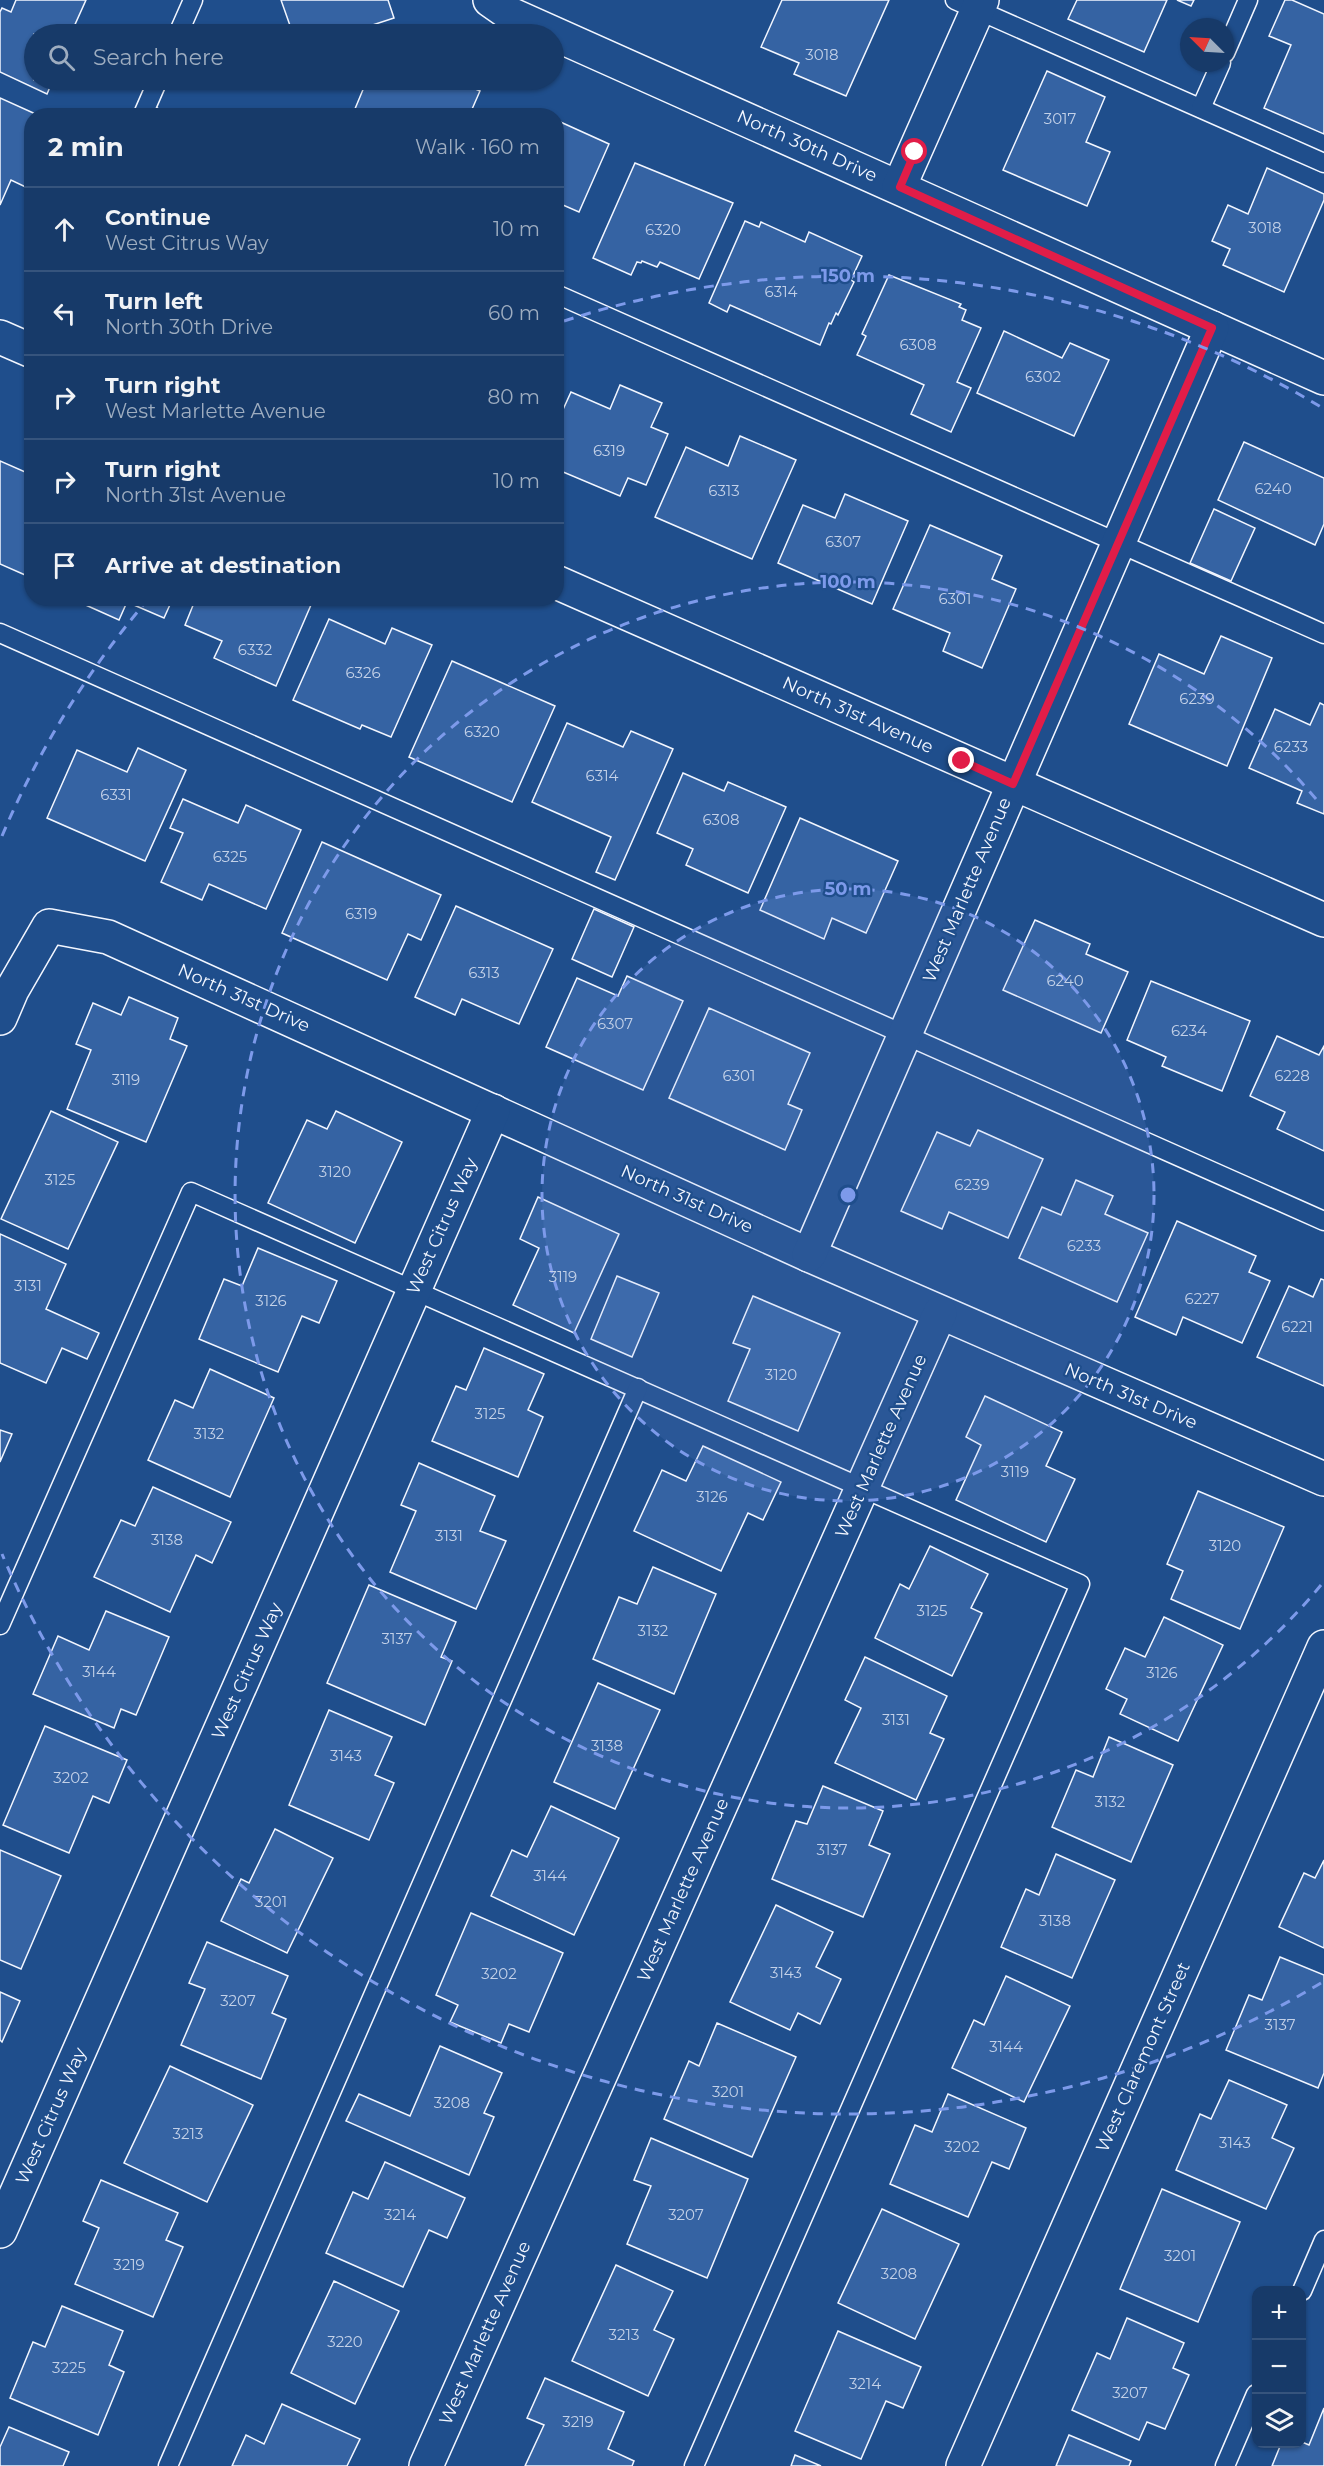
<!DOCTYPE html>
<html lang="en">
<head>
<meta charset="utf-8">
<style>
  :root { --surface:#173a69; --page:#20416f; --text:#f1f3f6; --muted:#9eadc0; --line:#36547d }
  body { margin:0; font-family:Montserrat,sans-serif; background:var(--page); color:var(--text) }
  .controls { position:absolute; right:18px; bottom:18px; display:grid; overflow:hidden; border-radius:12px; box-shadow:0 2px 4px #0004 }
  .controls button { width:54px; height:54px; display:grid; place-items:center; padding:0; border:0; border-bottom:2px solid var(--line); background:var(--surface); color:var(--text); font:30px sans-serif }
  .compass { position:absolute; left:1180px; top:18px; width:54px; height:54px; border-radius:50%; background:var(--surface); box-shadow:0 2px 4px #0004; rotate:294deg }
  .stop { position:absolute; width:18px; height:18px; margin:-14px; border:4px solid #e11d48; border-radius:50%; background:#fff }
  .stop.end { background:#e11d48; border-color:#fff; box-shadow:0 2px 6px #0008 }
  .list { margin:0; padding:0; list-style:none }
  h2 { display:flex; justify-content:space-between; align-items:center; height:78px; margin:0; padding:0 24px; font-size:26px }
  h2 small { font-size:20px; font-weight:400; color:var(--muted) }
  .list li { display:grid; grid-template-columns:39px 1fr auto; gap:18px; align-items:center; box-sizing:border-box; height:84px; padding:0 24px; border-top:2px solid var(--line) }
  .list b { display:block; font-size:22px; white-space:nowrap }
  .list p { margin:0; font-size:20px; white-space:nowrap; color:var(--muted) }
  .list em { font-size:20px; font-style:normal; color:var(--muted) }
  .icon { flex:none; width:33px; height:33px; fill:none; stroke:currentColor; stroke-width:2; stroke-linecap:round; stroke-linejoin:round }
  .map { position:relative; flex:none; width:1324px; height:2466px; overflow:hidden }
  .search { position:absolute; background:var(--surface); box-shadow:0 2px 4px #0004; left:24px; top:24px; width:540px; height:66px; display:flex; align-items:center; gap:15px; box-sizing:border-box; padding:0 21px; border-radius:33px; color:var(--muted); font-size:22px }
  .panel { position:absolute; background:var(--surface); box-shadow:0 2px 4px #0004; left:24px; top:108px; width:540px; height:498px; border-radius:24px }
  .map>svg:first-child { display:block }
  .building { fill:#3563a3; stroke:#f2f6ff; stroke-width:1.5 }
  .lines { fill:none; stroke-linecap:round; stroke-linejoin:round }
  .service-casing { stroke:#f2f6ff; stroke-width:21 }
  .minor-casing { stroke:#f2f6ff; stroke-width:36 }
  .tertiary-casing { stroke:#f2f6ff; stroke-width:36 }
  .service { stroke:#1f4e8c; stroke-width:18 }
  .minor { stroke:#1f4e8c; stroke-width:33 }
  .tertiary { stroke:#1f4e8c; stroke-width:33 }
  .route { stroke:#e11d48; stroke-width:8 }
  .ring { fill:none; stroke:#7d9aea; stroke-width:3; stroke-dasharray:10 8 }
  .labels { text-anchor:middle; stroke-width:4.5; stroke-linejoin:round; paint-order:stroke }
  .number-label { font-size:15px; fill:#c3d1e8 }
  .street-label { font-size:18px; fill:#f2f6ff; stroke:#1f4e8c }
  .centre { fill:#7d9aea; stroke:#1f4e8c; stroke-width:3 }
  .ring-label { font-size:18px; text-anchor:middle; font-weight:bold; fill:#7d9aea; stroke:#1f4e8c; stroke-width:4.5; stroke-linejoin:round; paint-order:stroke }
</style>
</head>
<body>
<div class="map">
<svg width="1324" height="2466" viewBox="0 0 1324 2466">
  <rect width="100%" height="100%" fill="#1f4e8c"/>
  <!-- building -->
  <g class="building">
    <path d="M16 0H86L73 29 84 34H34V80H53L47 94 0 72V12L2 8 11 12Z"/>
    <path d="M281 0H388L394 18 345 34H293Z"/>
    <path d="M782 0H889L846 96 794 74 799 63 761 47Z"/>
    <path d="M1077 0H1167L1144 52 1068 19Z"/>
    <path d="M1177 0H1194L1191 6Z"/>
    <path d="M1285 0H1292L1324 14V134L1264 108 1291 45 1269 36Z"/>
    <path d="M1047 71 1105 97 1086 142 1110 152 1087 206 1003 170Z"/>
    <path d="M57 80H77L74 87Z"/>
    <path d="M367 80H455L480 91 469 116H352Z"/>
    <path d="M0 98 40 116H32V190L11 180 0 205Z"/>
    <path d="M509 110 520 116H507Z"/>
    <path d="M556 120 609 144 579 212 563 205 556 221Z"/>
    <path d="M635 163 733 203 699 279 660 262 657 267 642 261 641 263 637 262 631 275 593 258Z"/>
    <path d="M1267 168 1324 194V200L1284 292 1223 265 1230 249 1212 241 1228 205 1248 214Z"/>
    <path d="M745 221 759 227 761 222 805 242 809 232 862 256 851 280 854 282 838 315 836 313 831 324 829 323 820 345 730 305 727 312 709 303Z"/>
    <path d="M889 275 961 304 959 307 966 310 962 320 981 328 957 382 971 388 951 432 911 414 924 385 857 355 866 336 862 334Z"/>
    <path d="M1004 331 1062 358 1070 343 1109 360 1074 436 977 393Z"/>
    <path d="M620 385 662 403 651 427 668 434 646 485 628 478 620 496 556 469V425L571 392 610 409Z"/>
    <path d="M740 436 796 460 752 559 655 517 686 447 728 466Z"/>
    <path d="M1244 442 1324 478V524L1315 545 1218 500Z"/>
    <path d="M0 461 32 475V578L0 564Z"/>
    <path d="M845 494 908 521 872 604 778 563 803 505 835 518Z"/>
    <path d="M1214 509 1255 528 1231 581 1190 563Z"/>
    <path d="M930 525 1002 556 992 579 1016 589 982 668 943 651 950 633 893 609Z"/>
    <path d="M70 598H173L164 618 127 602 119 620Z"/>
    <path d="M196 598H314L276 686 214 658 222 641 185 625Z"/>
    <path d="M329 619 385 644 392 628 432 645 391 737 362 725 360 729 293 700Z"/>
    <path d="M1221 636 1272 658 1227 766 1129 724 1159 654 1204 674Z"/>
    <path d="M452 661 555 706 512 802 409 757Z"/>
    <path d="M1320 703 1324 705V814L1297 803 1302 791 1249 768 1275 709 1310 725Z"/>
    <path d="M567 723 623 747 631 731 673 749 615 880 596 872 611 837 532 802Z"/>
    <path d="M138 748 186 770 145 861 47 818 77 750 127 772Z"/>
    <path d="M683 773 724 791 728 782 786 807 748 893 686 865 693 849 657 833Z"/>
    <path d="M183 799 238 823 246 805 301 830 266 909 209 884 202 900 161 882 183 833 170 828Z"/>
    <path d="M800 818 898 861 866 933 832 918 824 939 760 910Z"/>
    <path d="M322 842 441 895 421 940 408 934 387 980 282 933Z"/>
    <path d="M456 906 553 949 519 1024 462 999 455 1015 415 997Z"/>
    <path d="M594 909 634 927 612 977 572 959Z"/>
    <path d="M1035 920 1090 944 1086 954 1128 972 1101 1033 1003 990Z"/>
    <path d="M627 976 683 1001 643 1090 546 1047 577 978 618 996Z"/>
    <path d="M1151 981 1250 1021 1222 1091 1162 1066 1166 1057 1127 1040Z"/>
    <path d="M129 997 178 1018 170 1039 187 1046 146 1142 67 1109 91 1050 76 1044 93 1003 121 1015Z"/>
    <path d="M709 1008 810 1053 788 1104 802 1110 785 1150 669 1098Z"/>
    <path d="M1277 1036 1319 1055 1324 1046V1151L1277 1129 1285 1112 1250 1096Z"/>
    <path d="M51 1111 118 1142 68 1249 1 1219Z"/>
    <path d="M336 1111 402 1142 355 1243 268 1203 307 1120 327 1129Z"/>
    <path d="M978 1130 1043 1159 1008 1238 949 1212 942 1229 901 1211 937 1132 970 1146Z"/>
    <path d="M1076 1180 1113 1196 1105 1214 1148 1233 1117 1302 1019 1258 1042 1207 1061 1215Z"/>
    <path d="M538 1197 619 1234 574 1333 513 1305 539 1248 520 1239Z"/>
    <path d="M1177 1221 1256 1256 1249 1272 1270 1281 1242 1343 1183 1317 1176 1335 1135 1317Z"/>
    <path d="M0 1234 66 1264 46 1309 99 1333 87 1359 62 1348 46 1383 0 1363Z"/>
    <path d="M258 1248 337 1281 319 1323 302 1316 278 1372 199 1339 224 1279 242 1286Z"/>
    <path d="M617 1276 659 1293 632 1357 591 1339Z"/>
    <path d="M1321 1279 1324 1280V1386L1257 1357 1289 1286 1313 1297Z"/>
    <path d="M753 1296 840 1333 798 1431 728 1401 750 1349 733 1343Z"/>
    <path d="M484 1348 544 1374 528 1410 543 1417 518 1477 432 1441 456 1386 466 1390Z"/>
    <path d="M210 1369 274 1398 230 1497 148 1460 175 1400 193 1408Z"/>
    <path d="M985 1396 1062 1432 1046 1466 1075 1479 1046 1542 956 1500 981 1445 966 1437Z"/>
    <path d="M0 1430 12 1434 0 1462Z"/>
    <path d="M703 1446 781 1482 763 1520 748 1513 721 1571 634 1531 662 1470 686 1481Z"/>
    <path d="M419 1463 495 1496 480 1531 506 1541 476 1609 390 1572 416 1511 401 1505Z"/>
    <path d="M153 1487 231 1522 212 1563 196 1555 170 1612 94 1577 121 1520 135 1526Z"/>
    <path d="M1198 1491 1284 1527 1240 1629 1171 1599 1183 1571 1167 1564Z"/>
    <path d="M930 1546 988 1574 971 1608 982 1613 952 1676 875 1638 900 1584 909 1589Z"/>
    <path d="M653 1567 716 1594 674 1694 593 1659 619 1597 637 1604Z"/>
    <path d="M369 1585 456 1622 441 1657 452 1661 425 1725 327 1683Z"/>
    <path d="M106 1611 169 1637 136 1715 121 1709 114 1728 33 1694 58 1636 89 1650Z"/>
    <path d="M1164 1617 1223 1645 1178 1741 1120 1714 1127 1699 1106 1689 1125 1648 1145 1657Z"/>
    <path d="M865 1657 947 1696 930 1733 944 1739 916 1800 835 1763 861 1708 845 1700Z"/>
    <path d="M598 1683 660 1710 615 1809 554 1782Z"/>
    <path d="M329 1710 392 1737 375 1775 394 1783 369 1840 289 1805Z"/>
    <path d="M45 1726 127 1760 109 1803 93 1796 69 1853 3 1825Z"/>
    <path d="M1109 1737 1173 1765 1131 1862 1052 1827 1076 1770 1093 1777Z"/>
    <path d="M823 1786 883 1811 869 1845 890 1854 863 1917 772 1879 796 1821 807 1824Z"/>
    <path d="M551 1806 619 1838 574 1935 491 1896 512 1850 527 1857Z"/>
    <path d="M275 1829 333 1858 287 1953 221 1921 241 1879 249 1883Z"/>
    <path d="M0 1850 61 1876 21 1969 0 1960Z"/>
    <path d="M1056 1854 1115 1880 1072 1978 1001 1947 1026 1889 1039 1895Z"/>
    <path d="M1324 1860V1948L1279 1927 1304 1873 1315 1878Z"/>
    <path d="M776 1905 833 1932 816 1967 841 1979 820 2024 798 2013 790 2030 730 2002Z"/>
    <path d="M471 1913 563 1953 529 2032 509 2024 501 2043 450 2022 458 2005 436 1995Z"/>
    <path d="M207 1942 288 1976 272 2013 286 2019 261 2079 181 2045 205 1989 189 1983Z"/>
    <path d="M1280 1957 1324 1975V2073L1318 2088 1226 2050 1249 1995 1262 2000Z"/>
    <path d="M1006 1976 1070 2006 1024 2102 952 2068 974 2020 984 2025Z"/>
    <path d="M0 1992 20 2001 2 2042 0 2040Z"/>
    <path d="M717 2023 796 2057 752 2157 664 2119 689 2061 699 2066Z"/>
    <path d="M440 2046 502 2073 484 2113 494 2117 469 2175 346 2121 359 2094 410 2116Z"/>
    <path d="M170 2066 253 2105 207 2202 124 2163Z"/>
    <path d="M1229 2080 1287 2105 1272 2138 1294 2148 1266 2209 1176 2170 1200 2114 1211 2119Z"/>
    <path d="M948 2094 1026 2128 1009 2169 992 2162 968 2217 890 2184 915 2125 932 2132Z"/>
    <path d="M651 2138 748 2179 707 2278 627 2244 651 2186 634 2180Z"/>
    <path d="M385 2162 465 2198 447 2238 429 2230 403 2287 326 2253 353 2192 368 2199Z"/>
    <path d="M101 2180 178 2213 166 2240 183 2247 153 2317 75 2284 99 2228 83 2221Z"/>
    <path d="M1162 2189 1240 2222 1198 2322 1120 2289Z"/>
    <path d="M882 2209 959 2244 915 2339 838 2303Z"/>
    <path d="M616 2265 673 2291 654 2330 674 2339 648 2396 572 2361Z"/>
    <path d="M334 2281 399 2311 355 2404 291 2373Z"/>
    <path d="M62 2306 123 2331 109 2365 124 2372 98 2435 10 2398 33 2342 45 2347Z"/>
    <path d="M1127 2318 1184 2343 1173 2368 1189 2375 1165 2429 1147 2422 1139 2440 1072 2410 1097 2353 1110 2359Z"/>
    <path d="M838 2331 921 2367 903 2408 886 2401 861 2459 795 2431Z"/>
    <path d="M545 2378 624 2412 608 2449 634 2461 632 2466H525L544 2425 527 2418Z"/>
    <path d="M282 2404 360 2439 347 2466H232L246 2435 264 2444Z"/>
    <path d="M1324 2408V2466H1272L1281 2444 1302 2442 1309 2445Z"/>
    <path d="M9 2427 69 2452 63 2466H0V2447Z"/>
    <path d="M1069 2435 1131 2461 1129 2466H1056Z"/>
    <path d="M795 2455 821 2466H791Z"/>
  </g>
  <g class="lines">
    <defs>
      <g id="service">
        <path d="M955 0 1324 163"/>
        <path d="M178 34 193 0"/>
        <path d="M1225 53 1248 0"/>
        <path d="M1201 108 1221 63"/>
        <path d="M152 116 144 112 158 80"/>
        <path d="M556 294 1324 634"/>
        <path d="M0 633 1324 1221"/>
        <path d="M0 1625 191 1192 1080 1584 694 2466"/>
        <path d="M1302 2291 1324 2240"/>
        <path d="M168 2466 638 1388"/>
        <path d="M1225 2466 1256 2394"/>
      </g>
      <g id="minor">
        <path d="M490 0 510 14 1324 378"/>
        <path d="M899 187 982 0"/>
        <path d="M0 1018 12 990 49 926 108 937 809 1255 1324 1479"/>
        <path d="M809 1255 1212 328"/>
        <path d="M0 2231 493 1111"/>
        <path d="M426 2466 940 1313"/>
        <path d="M963 2466 1324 1647"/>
      </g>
      <g id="tertiary">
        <path d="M0 337 32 351"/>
        <path d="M556 582 1324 920"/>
      </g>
    </defs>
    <!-- service casing -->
    <use href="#service" class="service-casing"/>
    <!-- minor casing -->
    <use href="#minor" class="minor-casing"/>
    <!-- tertiary casing -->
    <use href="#tertiary" class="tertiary-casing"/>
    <!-- service -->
    <use href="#service" class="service"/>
    <!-- minor -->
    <use href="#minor" class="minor"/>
    <!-- tertiary -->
    <use href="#tertiary" class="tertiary"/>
  </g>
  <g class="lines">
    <!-- route -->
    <path class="route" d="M915 152 900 187 1212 328 1013 784 962 761"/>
  </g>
  <!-- distance rings -->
  <circle cx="848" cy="1195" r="306" fill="#7d9aea" fill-opacity=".12"/>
  <g class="ring">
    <circle cx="848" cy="1195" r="306"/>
    <path d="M1321 1585A613 613 0 1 1 1321 805"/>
    <path d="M1321 1983A919 919 0 0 1 2 1554M2 836A919 919 0 0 1 144 604M564 321A919 919 0 0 1 1321 407"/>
  </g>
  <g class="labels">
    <!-- number labels -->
    <g class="number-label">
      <text x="822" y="60">3018</text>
      <text x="1060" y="124">3017</text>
      <text x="1265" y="233">3018</text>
      <text x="663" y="235">6320</text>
      <text x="781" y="297">6314</text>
      <text x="918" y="350">6308</text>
      <text x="1043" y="382">6302</text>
      <text x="609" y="456">6319</text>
      <text x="1273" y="494">6240</text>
      <text x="724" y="496">6313</text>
      <text x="843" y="547">6307</text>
      <text x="955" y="604">6301</text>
      <text x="255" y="655">6332</text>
      <text x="363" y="678">6326</text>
      <text x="1197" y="704">6239</text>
      <text x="482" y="737">6320</text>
      <text x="1291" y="752">6233</text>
      <text x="602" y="781">6314</text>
      <text x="116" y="800">6331</text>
      <text x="721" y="825">6308</text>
      <text x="230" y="862">6325</text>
      <text x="361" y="919">6319</text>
      <text x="484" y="978">6313</text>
      <text x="1065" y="986">6240</text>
      <text x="615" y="1029">6307</text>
      <text x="1189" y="1036">6234</text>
      <text x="739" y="1081">6301</text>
      <text x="1292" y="1081">6228</text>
      <text x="126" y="1085">3119</text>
      <text x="335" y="1177">3120</text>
      <text x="60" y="1185">3125</text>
      <text x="972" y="1190">6239</text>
      <text x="1084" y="1251">6233</text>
      <text x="563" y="1282">3119</text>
      <text x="28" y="1291">3131</text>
      <text x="1202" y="1304">6227</text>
      <text x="271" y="1306">3126</text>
      <text x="1297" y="1332">6221</text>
      <text x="781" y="1380">3120</text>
      <text x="490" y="1419">3125</text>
      <text x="209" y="1439">3132</text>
      <text x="1015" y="1477">3119</text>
      <text x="712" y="1502">3126</text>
      <text x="449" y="1541">3131</text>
      <text x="167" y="1545">3138</text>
      <text x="1225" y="1551">3120</text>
      <text x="932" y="1616">3125</text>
      <text x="653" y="1636">3132</text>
      <text x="397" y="1644">3137</text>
      <text x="99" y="1677">3144</text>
      <text x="1162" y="1678">3126</text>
      <text x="896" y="1725">3131</text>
      <text x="607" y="1751">3138</text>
      <text x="346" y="1761">3143</text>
      <text x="71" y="1783">3202</text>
      <text x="1110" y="1807">3132</text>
      <text x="832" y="1855">3137</text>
      <text x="550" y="1881">3144</text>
      <text x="271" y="1907">3201</text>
      <text x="1055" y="1926">3138</text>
      <text x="786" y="1978">3143</text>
      <text x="499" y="1979">3202</text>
      <text x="238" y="2006">3207</text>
      <text x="1280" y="2030">3137</text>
      <text x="1006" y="2052">3144</text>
      <text x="728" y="2097">3201</text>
      <text x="452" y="2108">3208</text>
      <text x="188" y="2139">3213</text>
      <text x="1235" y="2148">3143</text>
      <text x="962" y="2152">3202</text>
      <text x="400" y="2220">3214</text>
      <text x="686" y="2220">3207</text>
      <text x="1180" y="2261">3201</text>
      <text x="129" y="2270">3219</text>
      <text x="899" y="2279">3208</text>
      <text x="624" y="2340">3213</text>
      <text x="345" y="2347">3220</text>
      <text x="69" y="2373">3225</text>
      <text x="865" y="2389">3214</text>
      <text x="1130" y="2398">3207</text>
      <text x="578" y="2427">3219</text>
    </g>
    <!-- street labels -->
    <g class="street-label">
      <text transform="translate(807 146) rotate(24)" y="6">North 30th Drive</text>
      <text transform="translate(858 715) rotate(24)" y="6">North 31st Avenue</text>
      <text transform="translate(967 890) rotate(-67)" y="6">West Marlette Avenue</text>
      <text transform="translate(244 998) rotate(24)" y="6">North 31st Drive</text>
      <text transform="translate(687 1199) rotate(24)" y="6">North 31st Drive</text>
      <text transform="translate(442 1226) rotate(-66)" y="6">West Citrus Way</text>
      <text transform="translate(1131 1396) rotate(23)" y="6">North 31st Drive</text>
      <text transform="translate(881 1446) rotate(-66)" y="6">West Marlette Avenue</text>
      <text transform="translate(247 1671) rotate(-66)" y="6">West Citrus Way</text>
      <text transform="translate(683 1890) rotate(-66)" y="6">West Marlette Avenue</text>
      <text transform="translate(1143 2057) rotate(-66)" y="6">West Claremont Street</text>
      <text transform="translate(51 2116) rotate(-66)" y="6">West Citrus Way</text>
      <text transform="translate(485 2333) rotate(-66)" y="6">West Marlette Avenue</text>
    </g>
  </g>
  <circle cx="848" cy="1195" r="9" class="centre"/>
  <g class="ring-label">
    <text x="848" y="282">150 m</text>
    <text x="848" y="588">100 m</text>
    <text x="848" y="895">50 m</text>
  </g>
</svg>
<div class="controls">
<button>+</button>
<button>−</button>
<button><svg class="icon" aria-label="layers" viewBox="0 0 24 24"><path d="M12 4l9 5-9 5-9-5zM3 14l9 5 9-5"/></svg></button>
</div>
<svg class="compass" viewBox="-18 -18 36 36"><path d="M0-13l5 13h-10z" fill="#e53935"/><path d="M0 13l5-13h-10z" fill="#9eadc0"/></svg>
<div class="stop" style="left:915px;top:152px"></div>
<div class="stop end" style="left:962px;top:761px"></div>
<div class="search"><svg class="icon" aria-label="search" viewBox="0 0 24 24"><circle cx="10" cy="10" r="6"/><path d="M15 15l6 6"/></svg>Search here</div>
<section class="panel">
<h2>2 min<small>Walk · 160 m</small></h2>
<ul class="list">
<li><svg class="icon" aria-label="ahead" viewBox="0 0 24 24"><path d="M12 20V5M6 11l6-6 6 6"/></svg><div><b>Continue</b><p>West Citrus Way</p></div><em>10 m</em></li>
<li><svg class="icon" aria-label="left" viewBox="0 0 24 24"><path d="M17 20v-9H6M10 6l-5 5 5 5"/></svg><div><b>Turn left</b><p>North 30th Drive</p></div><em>60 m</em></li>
<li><svg class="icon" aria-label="right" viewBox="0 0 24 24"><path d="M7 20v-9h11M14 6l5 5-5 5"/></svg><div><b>Turn right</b><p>West Marlette Avenue</p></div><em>80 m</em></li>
<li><svg class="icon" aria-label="right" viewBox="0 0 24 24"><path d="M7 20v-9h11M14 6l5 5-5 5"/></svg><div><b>Turn right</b><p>North 31st Avenue</p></div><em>10 m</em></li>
<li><svg class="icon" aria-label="arrive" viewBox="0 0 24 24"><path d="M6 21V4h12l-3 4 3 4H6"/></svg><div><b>Arrive at destination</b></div></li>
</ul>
</section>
</div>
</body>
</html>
